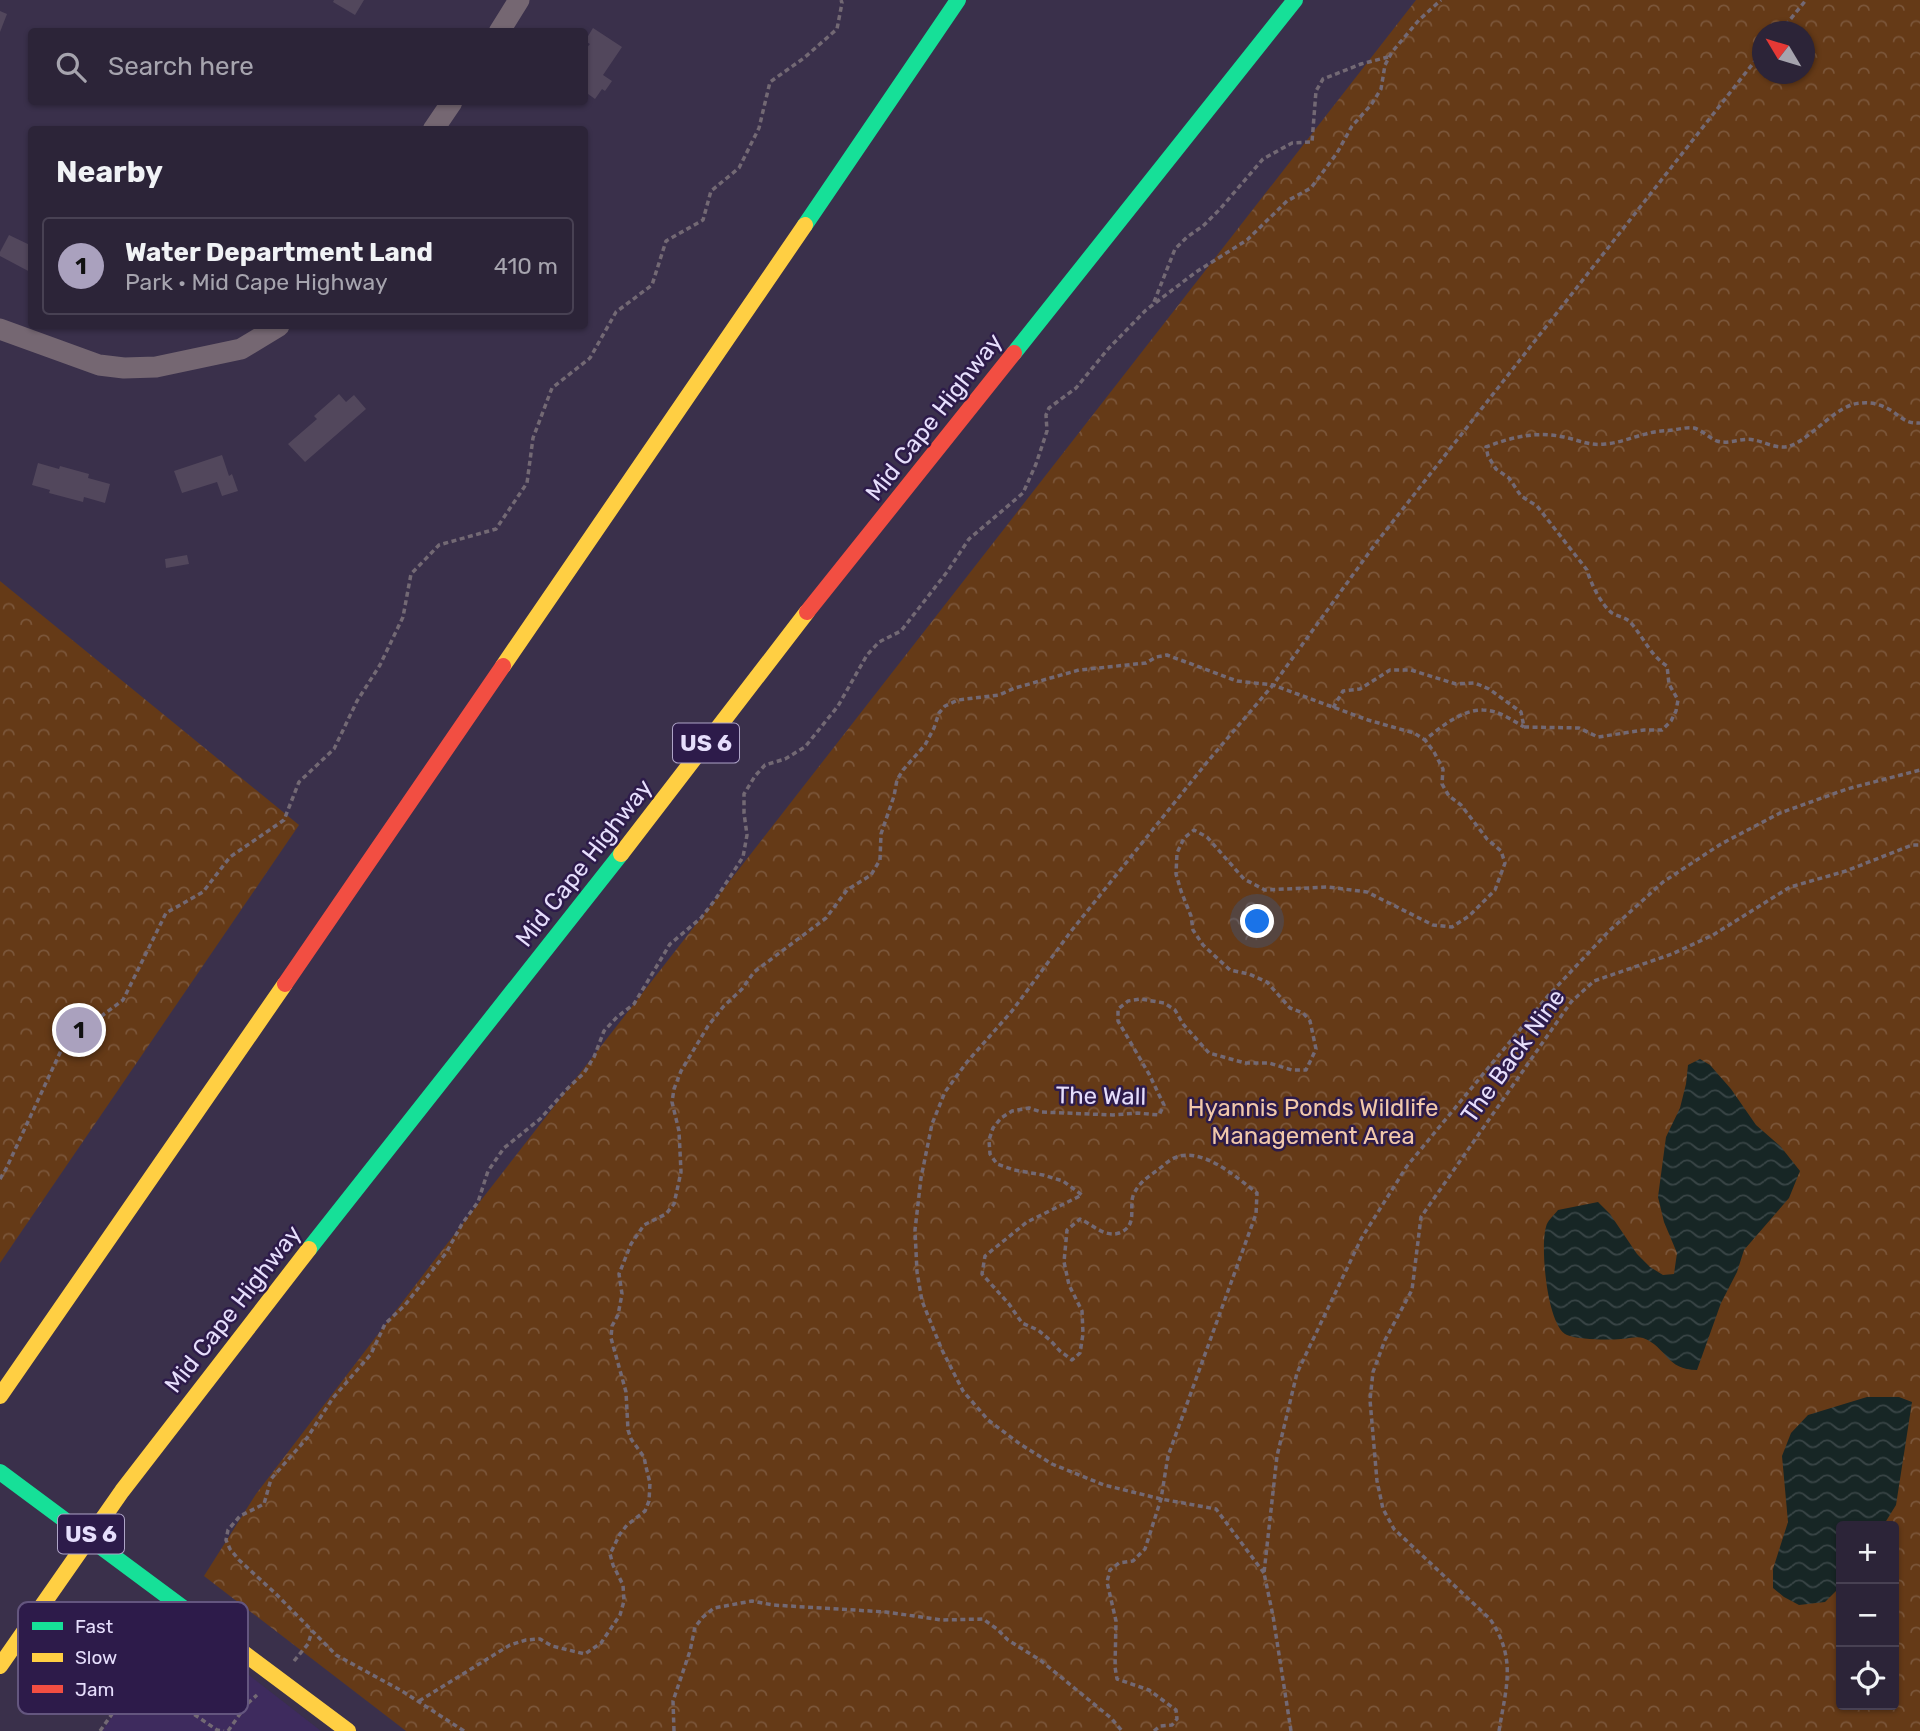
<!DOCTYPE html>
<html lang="en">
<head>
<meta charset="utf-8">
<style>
  :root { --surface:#2c2438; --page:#383043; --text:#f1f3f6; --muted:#a6a4ae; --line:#484153; --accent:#aaa1be }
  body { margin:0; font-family:Rubik,sans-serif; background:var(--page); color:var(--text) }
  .controls { position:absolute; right:21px; bottom:21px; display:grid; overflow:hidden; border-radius:7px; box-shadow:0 2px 5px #0004 }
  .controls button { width:63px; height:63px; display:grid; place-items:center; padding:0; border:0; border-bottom:2px solid var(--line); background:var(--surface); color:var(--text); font:35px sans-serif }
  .compass { position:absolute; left:1752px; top:21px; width:63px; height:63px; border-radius:50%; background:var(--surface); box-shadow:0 2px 5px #0004; rotate:308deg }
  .you { position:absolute; left:1258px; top:922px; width:24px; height:24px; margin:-18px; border:5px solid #fff; border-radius:50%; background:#1a73e8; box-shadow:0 0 0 10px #1a73e833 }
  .badge { display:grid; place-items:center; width:46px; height:46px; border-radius:50%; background:var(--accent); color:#111; font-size:23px; font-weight:700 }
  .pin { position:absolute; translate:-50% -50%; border:4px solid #fff; box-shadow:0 2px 7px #0006 }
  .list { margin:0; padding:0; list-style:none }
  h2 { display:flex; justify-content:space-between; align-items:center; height:91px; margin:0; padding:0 28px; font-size:30px }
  h2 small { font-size:23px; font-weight:400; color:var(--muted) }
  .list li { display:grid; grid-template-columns:46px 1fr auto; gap:21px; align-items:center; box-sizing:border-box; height:98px; margin:0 14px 14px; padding:0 14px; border:2px solid var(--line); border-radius:7px }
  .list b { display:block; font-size:26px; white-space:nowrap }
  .list p { margin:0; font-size:23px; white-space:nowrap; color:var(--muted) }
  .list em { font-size:23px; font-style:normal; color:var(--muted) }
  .icon { flex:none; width:38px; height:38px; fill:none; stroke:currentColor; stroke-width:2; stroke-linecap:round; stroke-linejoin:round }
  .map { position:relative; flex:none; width:1920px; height:1731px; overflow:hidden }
  .search { position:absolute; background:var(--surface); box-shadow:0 2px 5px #0004; left:28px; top:28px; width:560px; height:77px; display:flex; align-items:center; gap:18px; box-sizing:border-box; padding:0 24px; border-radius:7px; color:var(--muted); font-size:26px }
  .panel { position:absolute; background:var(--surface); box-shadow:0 2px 5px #0004; left:28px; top:126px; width:560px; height:203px; border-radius:7px }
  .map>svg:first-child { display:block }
  .built { fill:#3e2b5e }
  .park { fill:url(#park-crowns); fill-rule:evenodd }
  .water { fill:url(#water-waves) }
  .building { fill:#52475c }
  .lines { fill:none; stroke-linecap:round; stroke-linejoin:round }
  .path { stroke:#736974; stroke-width:3.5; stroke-dasharray:5 3.5; stroke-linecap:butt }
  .street { stroke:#756772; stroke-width:21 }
  .fast { stroke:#16e098; stroke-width:16 }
  .slow { stroke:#ffcf43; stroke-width:16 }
  .jam { stroke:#f24e42; stroke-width:16 }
  .labels { text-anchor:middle; stroke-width:5; stroke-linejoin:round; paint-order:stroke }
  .shield { fill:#2d1b4a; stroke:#aea4c7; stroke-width:2 }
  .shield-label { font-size:23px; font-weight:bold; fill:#e6defc }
  .street-label { font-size:24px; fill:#e6defc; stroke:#2d1b4a }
  .park-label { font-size:24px; fill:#f1c8aa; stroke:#2d1b4a }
  .key { fill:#2d1b4a; stroke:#64567f; stroke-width:2 }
  .key-label { font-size:19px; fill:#e6defc }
</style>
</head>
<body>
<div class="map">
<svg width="1920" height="1731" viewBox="0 0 1920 1731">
  <defs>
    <pattern id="park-crowns" width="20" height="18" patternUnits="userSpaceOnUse" patternTransform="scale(1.75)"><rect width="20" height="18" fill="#653a17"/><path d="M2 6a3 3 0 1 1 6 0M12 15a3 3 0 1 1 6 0" fill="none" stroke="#7b563a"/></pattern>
    <pattern id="water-waves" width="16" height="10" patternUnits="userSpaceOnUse" patternTransform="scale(1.75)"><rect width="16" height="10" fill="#172625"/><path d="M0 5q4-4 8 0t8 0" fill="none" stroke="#394546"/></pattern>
  </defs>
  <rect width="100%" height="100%" fill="#3a304b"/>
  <!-- built -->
  <path class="built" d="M178 1620 321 1731H102Z"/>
  <!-- park -->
  <g class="park">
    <path d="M1416 0H1920V1731H406L204 1576 256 1494 436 1258ZM1762 32H1804V74H1762ZM1841 1526H1894V1705H1841Z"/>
    <path d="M0 581 299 825 0 1263Z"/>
  </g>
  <!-- water -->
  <g class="water">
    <path d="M1700 1059 1710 1065 1731 1089 1756 1125 1781 1147 1800 1171 1789 1198 1744 1250 1737 1272 1721 1303 1697 1370C1666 1370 1667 1347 1643 1338 1636 1336 1628 1339 1621 1339 1608 1340 1580 1340 1567 1335 1547 1327 1540 1246 1546 1227 1547 1221 1554 1215 1558 1210L1598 1202 1610 1214 1637 1254 1650 1267 1663 1275 1674 1274 1677 1253 1664 1222 1658 1197 1666 1137 1680 1108 1686 1084 1688 1065Z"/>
    <path d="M1867 1397H1899L1912 1402 1896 1505 1883 1526H1841V1586L1825 1602 1799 1605 1784 1597 1773 1588V1569L1788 1522 1782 1456 1791 1433 1808 1415Z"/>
  </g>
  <!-- building -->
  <g class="building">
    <path d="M334 0H364L355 15 333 2Z"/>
    <path d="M0 11 7 14 0 32Z"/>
    <path d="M593 28 622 47 603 75 612 81 605 91 602 89 595 99 584 91V61L586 59 584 57V51L590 44 585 41Z"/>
    <path d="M9 235 32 246V273L0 256V252Z"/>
    <path d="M339 394 346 402 354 395 366 409 305 462 288 444 317 419 314 416Z"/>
    <path d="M222 455 229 476 232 474 238 491 222 496 217 482 182 493 174 471Z"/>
    <path d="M38 463 59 469 60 466 89 474 88 478 110 484 105 503 84 497 83 502 49 493 50 490 32 485Z"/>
    <path d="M187 555 189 564 166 568 165 559Z"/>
  </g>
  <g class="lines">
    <!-- path -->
    <g class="path">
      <path d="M1780 32 1806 0"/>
      <path d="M1154 302 1175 249 1187 237 1203 226 1220 209 1263 159 1292 143 1312 142 1316 91 1323 79 1361 64 1388 57"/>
      <path d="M1333 708 1343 691 1360 689 1390 670H1411L1456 684 1475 683 1489 689 1521 712 1524 727 1579 728 1598 737 1644 730H1662L1671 721 1676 711 1678 700 1669 684 1667 666C1650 655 1644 638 1631 623 1626 617 1619 617 1612 613 1602 606 1590 582 1587 570L1537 506 1521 496 1509 478 1496 469 1488 456 1486 447C1512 437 1536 431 1564 437 1578 440 1590 446 1605 444 1620 443 1632 437 1646 434 1655 431 1664 431 1673 430 1680 429 1687 427 1694 428 1702 430 1709 438 1717 441 1730 445 1741 437 1754 440 1765 442 1778 450 1790 446 1814 437 1837 403 1862 403 1872 402 1883 405 1892 411 1902 418 1907 424 1920 423"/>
      <path d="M0 1179 6 1169 64 1044 123 1000 166 913 203 892 230 857 284 820 299 782 334 749 357 701 380 665 403 617 411 574 439 545 496 529 527 483 533 438 552 388 590 358 616 312 652 285 666 241 703 220 711 191 739 168 759 128 770 82 804 58 837 29 842 3 841 0"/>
      <path d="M1264 1573 1216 1509 1161 1499 1104 1485 1052 1464 1020 1444 988 1420 963 1391 942 1350 922 1301 917 1272 915 1230 921 1178 932 1124 945 1092 967 1062 1012 1011 1072 930 1208 761 1273 685 1376 543 1762 52"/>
      <path d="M294 1661 308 1644 312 1631"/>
      <path d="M136 1681 150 1693 179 1704 217 1730 224 1731"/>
      <path d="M419 1701 510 1645 526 1640 540 1639 552 1646 585 1654 601 1643 620 1615 624 1601 623 1585 613 1565 610 1554 620 1534 627 1525 645 1511 649 1501 650 1483 646 1467 644 1457 631 1439 628 1430 626 1392 611 1338 612 1326 618 1315 622 1294 619 1274 631 1244 644 1225 666 1214 674 1204 681 1172 679 1131 672 1102 674 1089 681 1071 708 1026 723 1007 742 989 754 972 826 918 847 890 871 875 880 860 881 834 894 796 897 780 903 770 925 745 934 728 939 713 945 706 958 700 999 695 1015 688 1079 670 1146 663 1156 657 1167 655 1237 681 1273 685 1368 720 1414 733 1425 740"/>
      <path d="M100 1731 134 1683 176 1633"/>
      <path d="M228 1731 247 1704 257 1695"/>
      <path d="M464 1731 402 1691 336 1655 276 1594 239 1560 230 1549 226 1540 228 1530 240 1516 264 1504 271 1479 307 1438 333 1398 371 1354 385 1324 405 1305 446 1253 462 1224 478 1202 488 1171 504 1148 540 1119 568 1088 584 1073 594 1057 604 1031 617 1017 634 1004 670 944 701 918 715 900 743 857 747 835 744 813V794L755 776 765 765 785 759 805 747 838 706 867 655 879 642 901 631 947 572 969 539 1023 493 1036 464 1047 431 1046 415 1049 408 1076 388 1108 349 1146 310 1196 272 1247 240 1287 201 1311 188 1337 153 1352 126 1371 105 1381 89 1385 65 1392 52 1419 20 1441 0"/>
      <path d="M674 1731 673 1701 690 1651 695 1627 703 1617 714 1608 752 1601 773 1605 886 1612 942 1620 983 1619 997 1629 1008 1640 1040 1660 1111 1718 1122 1731"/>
      <path d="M1154 1731 1160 1726 1172 1725 1177 1719 1176 1710 1149 1690 1117 1679 1115 1667 1116 1621 1107 1582 1110 1570 1119 1563 1133 1561 1145 1549 1161 1499 1168 1456 1256 1214 1257 1193C1236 1177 1200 1144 1172 1159 1167 1162 1163 1166 1159 1169 1148 1177 1138 1183 1133 1196 1129 1209 1138 1226 1119 1233 1105 1238 1092 1224 1080 1219L1067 1230 1064 1262 1069 1285 1082 1311 1083 1334 1080 1353 1072 1360 1060 1351 1050 1340 1038 1330 1022 1323 1009 1304 982 1274 985 1256 1027 1222 1082 1195 1063 1181 1043 1175 1014 1170 997 1164 990 1154 989 1140 993 1128 1001 1118 1012 1111 1029 1108 1041 1112 1113 1115 1137 1113 1159 1115 1164 1105 1149 1074 1118 1021V1009L1128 1001 1141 999 1164 1003 1175 1010 1183 1024 1209 1053 1245 1063H1269L1292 1070H1306L1316 1049 1310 1021 1303 1013 1290 1008 1267 982 1249 974 1230 970 1203 945 1193 930 1191 916 1181 891 1176 874 1177 853 1184 838 1194 830 1207 837 1244 879 1265 890 1328 887 1367 892 1433 925 1452 927 1469 916 1495 890 1505 863 1501 851 1487 839 1461 805 1449 796 1442 784 1443 769 1434 752 1425 740C1439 728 1463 709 1483 710 1498 710 1512 720 1524 727"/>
      <path d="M1291 1731 1273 1616 1264 1573 1277 1456 1297 1373 1361 1239 1407 1166 1547 997 1609 931 1663 882 1721 844 1780 813 1847 789 1920 770"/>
      <path d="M1499 1731C1506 1687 1517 1659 1490 1619L1394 1529 1383 1509 1377 1481 1370 1400 1373 1372 1385 1340 1412 1290 1421 1217 1571 1002 1594 981 1672 954 1713 935 1790 887 1846 871 1912 845H1920"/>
    </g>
    <!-- street -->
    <g class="street">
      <path d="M499 32 519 0"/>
      <path d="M433 130 452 102"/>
      <path d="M0 329 99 365 124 368 156 367 241 349 279 326"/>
    </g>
    <!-- fast -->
    <g class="fast">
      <path d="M805 225 958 0"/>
      <path d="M1014 353 1295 0"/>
      <path d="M309 1249 621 854"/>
      <path d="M0 1472 229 1642"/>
    </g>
    <!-- slow -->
    <g class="slow">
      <path d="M503 666 805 225"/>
      <path d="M621 854 807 612"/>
      <path d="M0 1396 285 984"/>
      <path d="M229 1642 348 1731"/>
      <path d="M0 1666 122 1491 309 1249"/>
    </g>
    <!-- jam -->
    <g class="jam">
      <path d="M807 612 1014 353"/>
      <path d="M285 984 503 666"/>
    </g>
  </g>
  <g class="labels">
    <!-- shield labels -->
    <g class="shield">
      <rect x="673" y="723.5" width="66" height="39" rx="5"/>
      <rect x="58" y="1514.5" width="66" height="39" rx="5"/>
    </g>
    <g class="shield-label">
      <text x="706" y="751">US 6</text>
      <text x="91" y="1542">US 6</text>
    </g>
    <!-- street labels -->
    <g class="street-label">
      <text transform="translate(934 417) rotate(-52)" y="8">Mid Cape Highway</text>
      <text transform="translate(584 863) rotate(-52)" y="8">Mid Cape Highway</text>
      <text transform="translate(1513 1056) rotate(-54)" y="8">The Back Nine</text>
      <text transform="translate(1101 1096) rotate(1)" y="8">The Wall</text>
      <text transform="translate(233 1309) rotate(-52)" y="8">Mid Cape Highway</text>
    </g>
    <!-- park labels -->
    <g class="park-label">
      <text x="1313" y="1116">Hyannis Ponds Wildlife<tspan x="1313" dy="28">Management Area</tspan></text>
    </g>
  </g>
  <!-- legend -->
  <rect x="18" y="1602" width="230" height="112" rx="10" class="key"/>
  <rect x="32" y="1622" width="31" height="8" fill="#16e098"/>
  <rect x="32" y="1653" width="31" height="9" fill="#ffcf43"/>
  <rect x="32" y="1685" width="31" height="8" fill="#f24e42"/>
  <g class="key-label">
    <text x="75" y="1633">Fast</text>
    <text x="75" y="1664">Slow</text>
    <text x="75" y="1696">Jam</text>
  </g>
</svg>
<div class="controls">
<button>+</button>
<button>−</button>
<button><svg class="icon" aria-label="locate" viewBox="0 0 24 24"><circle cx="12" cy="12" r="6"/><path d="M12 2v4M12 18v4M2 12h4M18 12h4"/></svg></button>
</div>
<svg class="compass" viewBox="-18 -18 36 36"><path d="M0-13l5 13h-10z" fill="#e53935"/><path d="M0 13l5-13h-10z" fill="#a6a4ae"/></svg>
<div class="you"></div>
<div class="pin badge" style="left:79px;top:1030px">1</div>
<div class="search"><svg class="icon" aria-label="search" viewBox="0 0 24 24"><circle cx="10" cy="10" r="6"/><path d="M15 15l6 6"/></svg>Search here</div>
<section class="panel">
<h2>Nearby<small></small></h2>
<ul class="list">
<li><span class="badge">1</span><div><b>Water Department Land</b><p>Park · Mid Cape Highway</p></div><em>410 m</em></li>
</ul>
</section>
</div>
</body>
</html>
